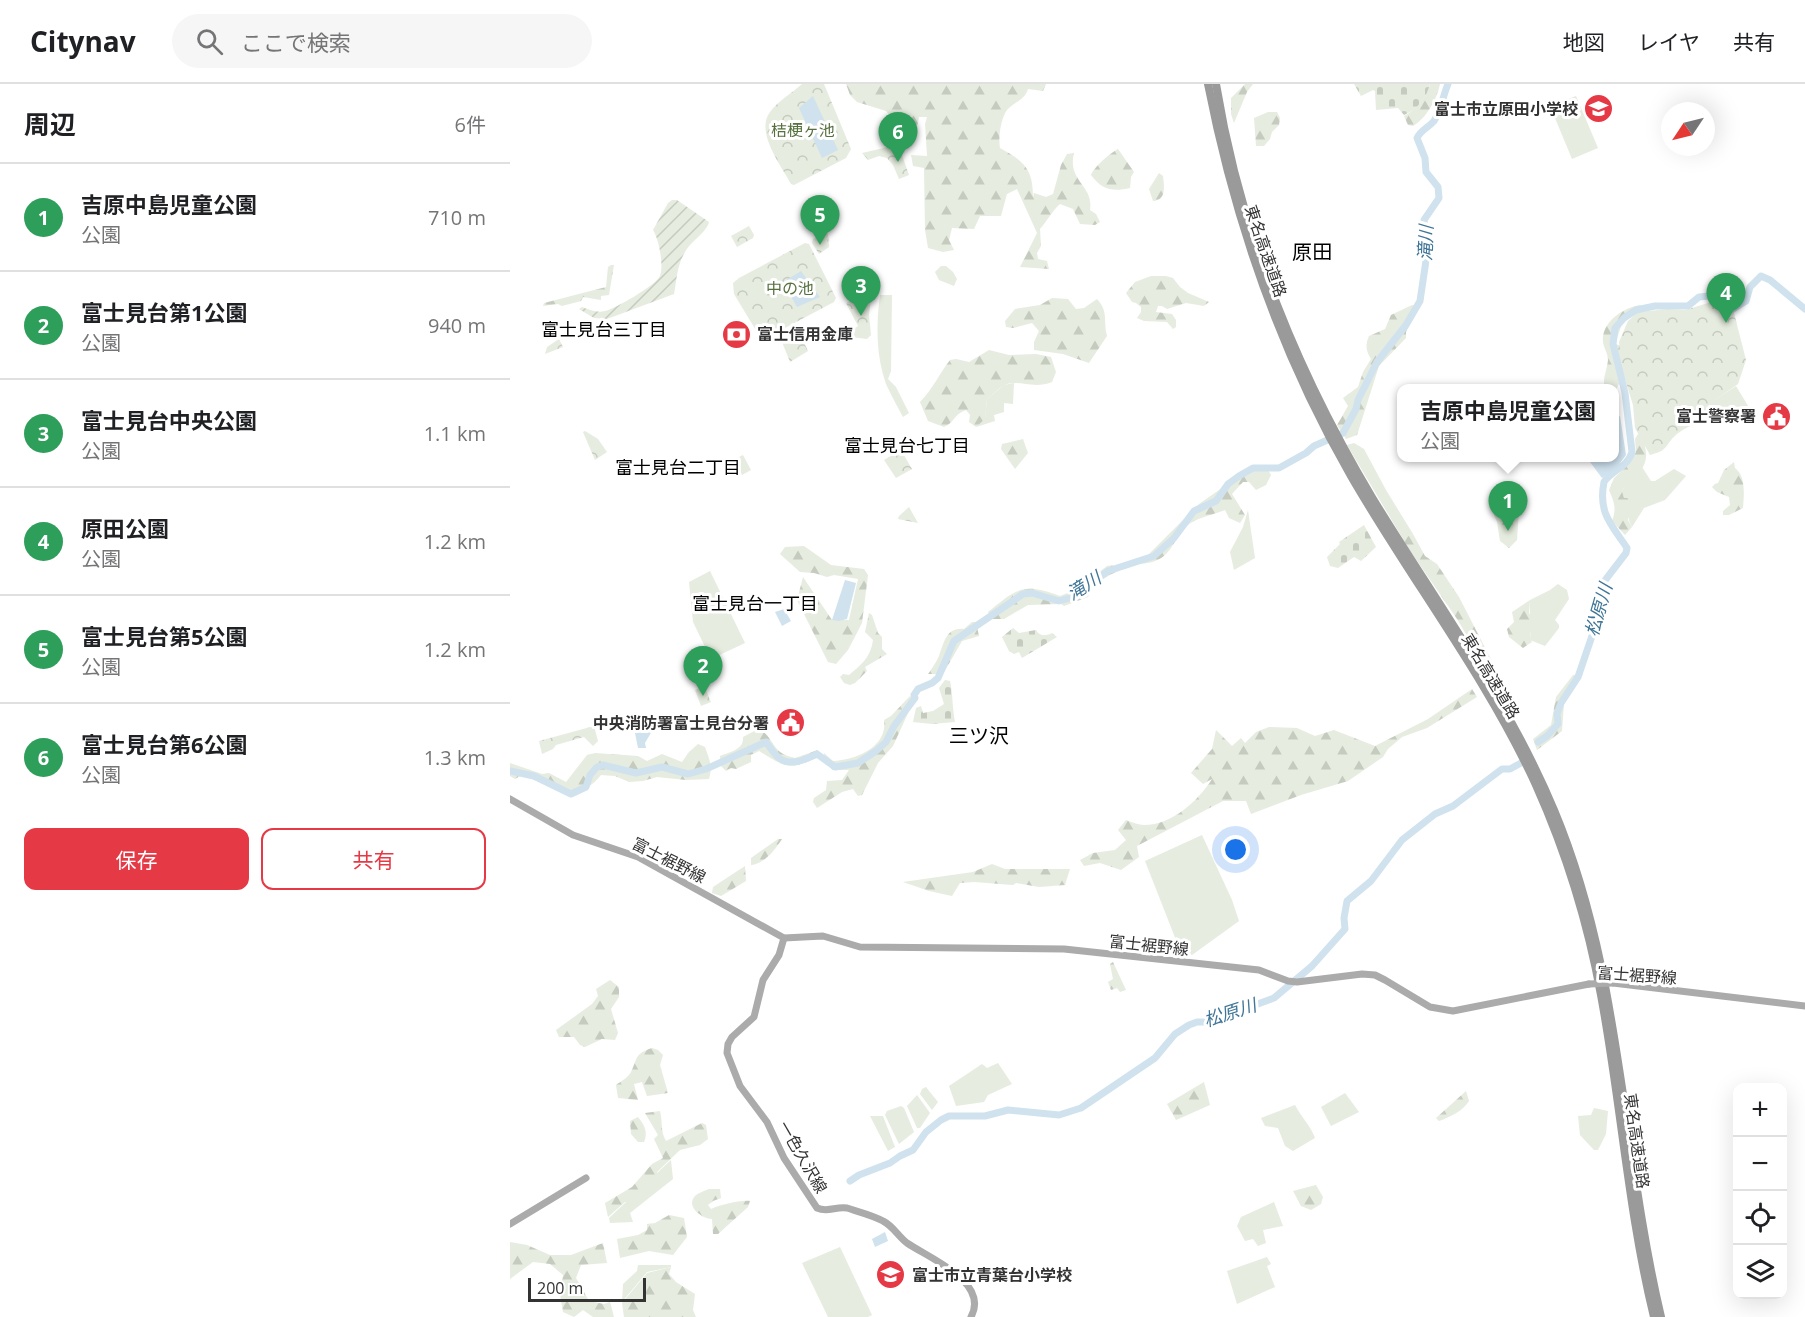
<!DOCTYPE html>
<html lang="ja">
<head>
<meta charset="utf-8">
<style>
  :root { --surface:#fff; --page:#f6f6f6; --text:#202124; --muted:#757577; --line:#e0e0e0; --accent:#e63946 }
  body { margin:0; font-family:"Open Sans","Noto Sans JP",sans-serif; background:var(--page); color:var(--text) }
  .controls { position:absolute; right:18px; bottom:18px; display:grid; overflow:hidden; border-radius:12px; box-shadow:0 6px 24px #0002 }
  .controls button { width:54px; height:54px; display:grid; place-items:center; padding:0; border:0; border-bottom:2px solid var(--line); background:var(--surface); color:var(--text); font:30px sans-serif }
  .compass { position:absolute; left:1151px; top:18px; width:54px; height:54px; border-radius:50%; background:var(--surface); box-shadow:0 6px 24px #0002; rotate:235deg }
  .scale { position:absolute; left:18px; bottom:15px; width:118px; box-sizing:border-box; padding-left:6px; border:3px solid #333; border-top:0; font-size:16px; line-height:21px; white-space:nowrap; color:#333; -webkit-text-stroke:4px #fff; paint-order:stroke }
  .you { position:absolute; left:726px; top:766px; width:21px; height:21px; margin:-15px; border:4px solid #fff; border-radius:50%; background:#1a73e8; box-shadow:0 0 0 9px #1a73e833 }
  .badge { display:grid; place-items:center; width:39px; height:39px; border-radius:50%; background:var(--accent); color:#fff; font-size:20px; font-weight:700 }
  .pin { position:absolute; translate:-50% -50px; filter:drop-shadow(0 2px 3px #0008) }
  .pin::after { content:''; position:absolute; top:32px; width:21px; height:18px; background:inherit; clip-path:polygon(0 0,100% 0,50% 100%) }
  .popup { position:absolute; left:887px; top:300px; width:222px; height:78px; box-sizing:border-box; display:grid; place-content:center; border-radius:12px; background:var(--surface); filter:drop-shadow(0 2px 4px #0005); font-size:20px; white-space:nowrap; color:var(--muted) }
  .popup b { font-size:22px; color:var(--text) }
  .popup::after { content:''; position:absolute; left:50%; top:100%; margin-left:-12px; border:12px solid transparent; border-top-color:var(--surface) }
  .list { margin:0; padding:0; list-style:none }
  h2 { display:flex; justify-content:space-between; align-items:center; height:78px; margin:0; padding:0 24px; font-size:26px }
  h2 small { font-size:20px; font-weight:400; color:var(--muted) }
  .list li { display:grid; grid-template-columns:39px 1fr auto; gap:18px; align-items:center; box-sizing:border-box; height:108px; padding:0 24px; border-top:2px solid var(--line) }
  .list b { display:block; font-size:22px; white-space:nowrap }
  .list p { margin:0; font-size:20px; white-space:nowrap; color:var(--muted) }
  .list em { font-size:20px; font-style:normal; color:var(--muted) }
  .actions { display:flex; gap:12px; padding:18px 24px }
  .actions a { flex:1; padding:14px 0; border:2px solid var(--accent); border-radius:12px; text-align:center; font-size:21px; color:var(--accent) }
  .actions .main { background:var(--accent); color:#fff }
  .icon { flex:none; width:33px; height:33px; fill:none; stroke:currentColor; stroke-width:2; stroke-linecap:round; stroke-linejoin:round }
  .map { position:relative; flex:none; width:1295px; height:1233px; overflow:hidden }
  header { display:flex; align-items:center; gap:36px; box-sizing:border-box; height:84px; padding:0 30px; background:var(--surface); border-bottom:2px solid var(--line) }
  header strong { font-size:28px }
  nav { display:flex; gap:33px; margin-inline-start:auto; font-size:21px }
  .search { width:420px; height:54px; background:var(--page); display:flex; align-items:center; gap:15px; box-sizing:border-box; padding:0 21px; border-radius:33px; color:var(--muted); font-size:22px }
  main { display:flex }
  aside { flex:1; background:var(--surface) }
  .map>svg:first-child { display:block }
  .grass { fill:#e6ecdf }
  .forest { fill:url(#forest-firs) }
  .cemetery { fill:url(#cemetery-stones) }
  .park { fill:url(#park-crowns) }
  .garden { fill:url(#garden-furrows) }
  .water { fill:#cfe2ee }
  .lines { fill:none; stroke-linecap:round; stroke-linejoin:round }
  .river { stroke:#cfe2ee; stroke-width:7 }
  .primary { stroke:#ababab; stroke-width:7 }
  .motorway { stroke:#9a9a9a; stroke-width:8 }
  .primary-bridge { stroke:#ababab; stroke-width:7 }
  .labels { text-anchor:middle; stroke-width:6; stroke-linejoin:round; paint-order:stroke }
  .poi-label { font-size:16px; font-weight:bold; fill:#333; stroke:#fff; text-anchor:end }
  .park-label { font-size:16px; fill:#56703f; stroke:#fff }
  .street-label { font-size:16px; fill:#333; stroke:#fff }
  .water-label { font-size:18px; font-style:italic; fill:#3f7597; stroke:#fff }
  .neighbourhood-label { font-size:18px; fill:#000; stroke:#fff }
  .quarter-label { font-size:20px; fill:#000; stroke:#fff }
</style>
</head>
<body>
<header>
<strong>Citynav</strong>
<div class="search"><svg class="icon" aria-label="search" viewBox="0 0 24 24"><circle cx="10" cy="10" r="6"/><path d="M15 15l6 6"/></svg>ここで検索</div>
<nav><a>地図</a><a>レイヤ</a><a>共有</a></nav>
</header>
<main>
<aside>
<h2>周辺<small>6件</small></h2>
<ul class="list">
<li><span class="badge" style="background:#2e9e5b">1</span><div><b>吉原中島児童公園</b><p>公園</p></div><em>710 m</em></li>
<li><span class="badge" style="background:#2e9e5b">2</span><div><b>富士見台第1公園</b><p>公園</p></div><em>940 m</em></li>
<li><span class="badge" style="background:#2e9e5b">3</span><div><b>富士見台中央公園</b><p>公園</p></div><em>1.1 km</em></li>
<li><span class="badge" style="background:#2e9e5b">4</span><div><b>原田公園</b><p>公園</p></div><em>1.2 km</em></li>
<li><span class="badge" style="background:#2e9e5b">5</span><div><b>富士見台第5公園</b><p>公園</p></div><em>1.2 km</em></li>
<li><span class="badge" style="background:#2e9e5b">6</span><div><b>富士見台第6公園</b><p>公園</p></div><em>1.3 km</em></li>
</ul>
<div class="actions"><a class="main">保存</a><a>共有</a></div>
</aside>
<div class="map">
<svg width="1295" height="1233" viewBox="0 0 1295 1233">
  <defs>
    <pattern id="forest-firs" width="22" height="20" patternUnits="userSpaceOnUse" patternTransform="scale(1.5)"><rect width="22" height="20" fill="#e6ecdf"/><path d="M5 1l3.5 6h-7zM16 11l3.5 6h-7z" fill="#c6cbc0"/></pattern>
    <pattern id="cemetery-stones" width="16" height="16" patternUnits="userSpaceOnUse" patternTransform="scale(1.5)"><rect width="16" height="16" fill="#e6ecdf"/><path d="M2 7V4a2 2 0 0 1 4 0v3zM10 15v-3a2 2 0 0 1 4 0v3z" fill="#c6cbc0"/></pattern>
    <pattern id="park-crowns" width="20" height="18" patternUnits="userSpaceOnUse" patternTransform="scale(1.5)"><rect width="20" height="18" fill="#e6ecdf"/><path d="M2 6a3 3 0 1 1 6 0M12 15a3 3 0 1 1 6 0" fill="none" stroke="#c6cbc0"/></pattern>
    <pattern id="garden-furrows" width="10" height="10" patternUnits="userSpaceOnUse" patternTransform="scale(1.5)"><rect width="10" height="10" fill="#e6ecdf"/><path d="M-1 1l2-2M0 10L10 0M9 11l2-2" fill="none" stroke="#c6cbc0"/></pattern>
  </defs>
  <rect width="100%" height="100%" fill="#fff"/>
  <!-- grass -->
  <g class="grass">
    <path d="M1066 12 1088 64 1062 75 1040 22Z"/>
    <path d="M431 182H436L443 188 447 195 444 202 429 196 425 188Z"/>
    <path d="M370 211H382L381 287 378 295 386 303 399 329 393 333C387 322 381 311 376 300 366 272 366 240 370 211Z"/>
    <path d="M504 299 503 320 494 319V328L484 331 485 337 466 343 475 334 477 315 494 301Z"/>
    <path d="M1226 302 1243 330 1241 335C1236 333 1233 329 1228 327 1220 324 1205 332 1198 335L1194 323Z"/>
    <path d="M844 359 854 365 876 406 903 450 893 455 837 361Z"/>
    <path d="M1132 383 1141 397H1145L1164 385 1176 392 1155 416 1134 424 1122 443C1116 432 1116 419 1112 407L1115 402Z"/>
    <path d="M738 426 745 474 724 486 720 468 733 443Z"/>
    <path d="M200 487 235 559 201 575 183 538 179 498Z"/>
    <path d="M1048 500 1057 506 1059 515 1045 536 1049 541V544L1035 562 1020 556C1022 542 1019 530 1020 516L1040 506Z"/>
    <path d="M692 751 722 816 729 837 682 871 673 867 666 856 635 777Z"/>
    <path d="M488 979 502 1000 478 1011 474 1018 446 1022 439 1002 472 980 477 984Z"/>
    <path d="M416 1003 428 1018 422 1026 410 1010 412 1005Z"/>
    <path d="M835 1009 849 1028 821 1042 811 1023Z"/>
    <path d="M407 1011 420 1029 410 1044H407L397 1022Z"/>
    <path d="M785 1021C791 1033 801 1042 805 1054L783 1067 775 1062 768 1044 755 1042 751 1034Z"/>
    <path d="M391 1022 394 1024 404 1048 389 1060 375 1031 377 1027Z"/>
    <path d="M1084 1024 1098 1027 1096 1050 1088 1066H1084L1070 1051 1068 1032 1081 1031Z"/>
    <path d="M360 1032H373L385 1063 378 1067Z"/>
    <path d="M161 1076 163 1095 120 1129 123 1138 100 1139 99 1134Z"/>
    <path d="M764 1118 773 1142 753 1146 756 1159 748 1162 743 1155 735 1157 727 1142 731 1133Z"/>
    <path d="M330 1163 362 1231 358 1233H318L292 1179Z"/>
    <path d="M757 1173 761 1180 757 1182 765 1203 727 1220 717 1187Z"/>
    <path d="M128 1181H161V1183L137 1188 112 1218 113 1200 127 1187Z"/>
  </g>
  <!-- forest -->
  <g class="forest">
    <path d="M336 0H536L533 7 518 5C515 16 504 18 497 26 491 34 488 53 490 64 514 77 523 85 523 113L524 109 536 113 543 110 551 81 557 70 564 69C557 98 584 101 580 126L586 130 590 138 585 141 570 140 563 125 550 120C542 127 537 137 530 145L531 162 527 169 528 175 537 177 539 185 510 183 527 149 507 105 497 110 491 132H470L464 145 442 144 439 156 444 166 433 168 418 164 415 146 414 84 403 82 401 71 417 72 415 40 417 33H409L406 49H402L384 37 376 27 347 18 340 11Z"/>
    <path d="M735 0H743L737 8 724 39 721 30V14Z"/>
    <path d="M920 0H930C927 15 916 35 903 42L898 41 894 32C906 26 917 13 920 0Z"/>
    <path d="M758 28H767L770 34 769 41 762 48 760 55 754 62H746L744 34Z"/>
    <path d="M608 65 624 88 621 93 620 104C603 108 592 106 581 91 584 83 600 69 608 65Z"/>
    <path d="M649 89 653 92C654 102 657 116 643 117L639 105Z"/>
    <path d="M101 181H104L99 211 91 212V216L73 213 71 217 52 222 48 220 33 222 34 219 96 203 98 183Z"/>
    <path d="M641 192H656L663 194 670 203 678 209 699 218 694 222 676 219 657 225 652 222H648L646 228 662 230 666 236V243L663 245 657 238 634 237 627 234 631 228V223L626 219 622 218 616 209 625 198Z"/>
    <path d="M542 214 558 215 566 225 574 224 587 215C599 228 593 237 597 252L579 279 553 270 524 266V258L529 247 522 239 503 244 496 243 495 237 505 225 530 221Z"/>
    <path d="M902 221 907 222 896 248V254L869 282 847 351 836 355 827 341 838 322 833 314 848 303 853 288 861 275C856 267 855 261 859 252L875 245 881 231Z"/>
    <path d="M1131 221 1130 225 1114 234 1105 260 1121 264 1118 281 1106 306 1095 304C1092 295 1097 286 1098 276 1098 269 1094 265 1093 258 1091 238 1114 223 1131 221Z"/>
    <path d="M479 266 499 271 526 270 541 273 546 288 542 298C522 306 507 294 493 302 488 305 482 311 477 315L475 335 466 343 459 338 460 331 456 326C444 330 444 339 434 343L418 337 410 318C422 306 430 289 440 276L446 275 459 278Z"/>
    <path d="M1128 350 1132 352C1139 372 1138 381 1122 396 1117 400 1115 402 1112 407L1114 414H1119L1124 423 1118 428V436L1122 443 1115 451 1102 437C1107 424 1104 418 1099 406L1104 394 1118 381 1126 368 1125 355Z"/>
    <path d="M513 355 518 369 505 385 491 365 492 360Z"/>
    <path d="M1224 378 1225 384C1236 392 1234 411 1233 424L1219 431H1213V427L1220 421 1219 413 1207 408 1202 403 1205 400 1208 399 1214 386Z"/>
    <path d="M745 381 758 386 761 391 756 401 746 406 739 398H733L722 410 735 431 730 439 719 434 715 426C703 431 683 434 675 444 658 464 660 478 629 480L689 420Z"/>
    <path d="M903 450 915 472 927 480 949 513 985 583 984 586 980 590 947 535 892 455Z"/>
    <path d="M294 462 321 481 354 485 358 491 352 539 338 566 326 580 318 578 287 516 293 493 322 536H339L348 495 324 491 317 493 304 489 290 488 270 470 275 463Z"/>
    <path d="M603 481 610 486C596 493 584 498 578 513L554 522 551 520 518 521 494 535H482L478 528C507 505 512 498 550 512L567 505 597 482Z"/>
    <path d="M1020 516 1019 529 1025 537C1022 543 1018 552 1022 558L1013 564 999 553 997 545 1004 538 1002 528Z"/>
    <path d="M359 529 362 531 368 549 372 553V565L377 570 355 583 357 587 345 599 340 601 334 599 330 593 333 590 339 591C351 581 361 573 363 556L355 548Z"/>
    <path d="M462 538H466L469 552 452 557 433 590H418C422 584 426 579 429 572 434 559 436 543 454 545Z"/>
    <path d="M1073 590 1054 620 1052 647 1027 666 1023 655 1041 641 1046 613 1063 591Z"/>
    <path d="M962 605 967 613 917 644 892 653 878 665 873 673 838 697 791 711 741 730 736 717H713L627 762 629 773 611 786 590 779 574 782 570 776 583 769 605 766 616 756 608 746 616 736C622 738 628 741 634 741 662 741 688 717 702 695L693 700 681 689 702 665 706 646 722 662 731 654 735 659 746 648 759 643 787 644 805 652 824 646 865 662 918 635Z"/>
    <path d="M400 612 404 616 383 662 368 679 352 711 348 712 343 705 332 708 307 724 303 718 304 714 316 706 317 697 332 696 339 686H323L314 677V669L323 677C346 676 378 663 374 636L381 632Z"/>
    <path d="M248 645C259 649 262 661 270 668 274 671 280 673 285 674L308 666 309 673C278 686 278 685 249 667L241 671V678L226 685 221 684 216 687 210 681V672C220 668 234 666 233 653Z"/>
    <path d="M188 660 195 663C199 674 203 683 199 695L176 696 147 693 133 697 119 698 105 692 91 691C68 721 39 701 12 691L5 695 0 692V679L32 690 39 689 56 698 77 671 85 669 128 672 137 677 152 670 172 678 179 668Z"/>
    <path d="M268 755H272C265 766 254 780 241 781V774Z"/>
    <path d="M482 780 495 785H560L555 801 529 803 506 799 503 801 464 798 450 799 442 812 419 807 393 798 463 788Z"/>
    <path d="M235 782 236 797 211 812 202 809 203 803Z"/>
    <path d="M603 878 616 906 610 908 607 904 601 906 598 898 603 895 600 880Z"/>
    <path d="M100 896 109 903V913L101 925 108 949 105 956 92 955 75 963 70 961 64 953H49L46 946 82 920 88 912 86 905Z"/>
    <path d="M142 964 148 966 153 971 150 981 158 1009 137 1012 132 998 124 1000 128 1016 108 1014 106 1001C111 997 118 994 121 988 128 974 124 970 142 964Z"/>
    <path d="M694 998 700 1021 666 1036 657 1020Z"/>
    <path d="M956 1007 959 1017C953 1027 940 1033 929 1037L926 1034Z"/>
    <path d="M150 1027C153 1039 150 1047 156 1057L192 1039 196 1041 198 1055 190 1061 170 1066 147 1088 149 1093 125 1117 115 1118 98 1133 95 1119 122 1103 142 1080 153 1074 144 1055 148 1051 135 1029Z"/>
    <path d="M128 1033C135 1042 138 1048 134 1058H128L121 1050 120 1037Z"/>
    <path d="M806 1101 813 1113 811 1120 801 1126 791 1122 783 1107Z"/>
    <path d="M199 1105H210L211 1114 203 1117 198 1121 201 1125C210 1121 230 1116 240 1117L238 1123 208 1150H203L202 1135C193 1135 175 1123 185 1112 188 1109 194 1107 199 1105Z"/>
    <path d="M159 1131 174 1134 177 1153 163 1171 139 1167 110 1174 107 1155 128 1151 137 1146V1140L145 1139Z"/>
    <path d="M0 1158 17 1161 40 1171H61L93 1159 97 1179 71 1181 66 1194 79 1217 94 1220 100 1218 104 1233H83L73 1226 64 1233 53 1228 50 1210 53 1191 40 1180 23 1178 0 1195Z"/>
    <path d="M161 1183 159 1190 166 1198 185 1210 183 1226 186 1233H114L112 1219 137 1189Z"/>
  </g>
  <!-- cemetery -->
  <g class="cemetery">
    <path d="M844 0H920C917 13 907 26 894 31L888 24 866 26 865 7 863 6 851 12Z"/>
    <path d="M854 441 866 463 851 477 844 473 828 484 820 482 817 473 830 460 829 458Z"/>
    <path d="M503 544 509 549 526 546C530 553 536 552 542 549L547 553 512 574 509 568 504 570 499 567 492 553Z"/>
    <path d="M435 596 440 597C443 611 442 623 445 638L422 640 403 638 406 624 411 622 413 629 423 627 434 620 429 604Z"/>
  </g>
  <!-- park -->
  <g class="park">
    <path d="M292 0H314L341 65 336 74 284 101 281 100C271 81 245 48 260 28 268 17 282 9 292 0Z"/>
    <path d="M378 63 392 71 399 91 389 95 383 81 377 74 369 72 358 76 352 69Z"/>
    <path d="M239 142 244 151 243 154 227 163 221 152Z"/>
    <path d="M316 148 318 150 319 163 309 170 302 159 303 155Z"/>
    <path d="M295 159 299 160 326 214 324 218 256 254 250 253 224 210 223 199 229 194Z"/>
    <path d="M354 210 361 213 359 231 361 251 357 255 333 252 348 242 336 219Z"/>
    <path d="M1208 216 1223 225 1236 276 1228 300 1195 323 1200 335C1188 339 1177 342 1167 350 1154 361 1160 366 1140 371L1125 344 1123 321 1113 289 1109 258 1118 237 1128 228 1158 225 1175 226Z"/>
    <path d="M284 246 289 248 298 267 280 278 270 253Z"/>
    <path d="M49 255 53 263 35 270 37 263Z"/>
    <path d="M75 347 88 355 97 368 85 376 73 348Z"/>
    <path d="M391 366 402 385 386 394 374 376Z"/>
    <path d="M233 371 241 386 232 391 225 375Z"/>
    <path d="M399 423 408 439 388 435 389 432Z"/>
    <path d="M1009 424 1007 456 999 464 990 457 987 438 984 431Z"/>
    <path d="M194 602 201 618 191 622 185 606Z"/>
    <path d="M84 642 88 657 83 662 74 653 46 661 43 665 32 670 29 657Z"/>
  </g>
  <!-- garden -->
  <path class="garden" d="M162 116H167L199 138C197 148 181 157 175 168 167 181 167 195 164 210L97 235 84 234 69 225 72 223C80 226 87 229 95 227 105 225 146 201 150 192 154 182 149 155 143 146L158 119Z"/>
  <!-- water -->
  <g class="water">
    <path d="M303 12 328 66 312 74 289 24Z"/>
    <path d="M291 187 310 213 287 223 273 198Z"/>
    <path d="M1110 332 1116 371 1108 382 1092 394 1077 374H1104L1105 334Z"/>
    <path d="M335 496 346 499 337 535 329 537 322 536Z"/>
    <path d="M274 525 281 537 272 542 265 528Z"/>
    <path d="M139 638 142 647 135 659 136 664H128L124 644Z"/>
    <path d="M375 1148 378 1157 365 1163 362 1155Z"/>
  </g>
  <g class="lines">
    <!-- river -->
    <g class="river">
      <path d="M1028 658 1037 652 1048 640 1047 630 1051 619 1068 593 1082 552 1093 499 1116 469 1117 464C1101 440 1088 429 1094 398 1102 386 1118 383 1122 368L1115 309 1103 260 1105 244 1114 234 1126 226 1145 222H1178L1189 213 1209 211 1217 224 1223 225 1236 217 1240 203 1251 192 1260 196 1295 225"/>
      <path d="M0 687 24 692 61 710 76 703 80 691 87 683 93 681 126 689 152 683 178 690 196 685 256 658C260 663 264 670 269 674 281 683 296 675 307 670L325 683 348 679 366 667 376 658 384 642 405 614 404 611 408 605 422 599 428 594 444 557 513 510 522 509 549 517 563 513 598 487 644 472 664 454 684 427 706 417 718 400 729 392 743 384H769L796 369 804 362 833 349 846 325 848 316 867 278 896 241 910 217 918 163 914 136 929 114 928 103 916 88 915 74 907 54C911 46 918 44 924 37 931 26 933 12 938 0"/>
      <path d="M340 1097 349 1091 380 1079 390 1072 403 1066 416 1048 431 1036 439 1032H475L498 1026 549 1031 571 1024 645 974 665 950 679 941 687 938H699L764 914 802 882 835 845 834 834 837 817 861 797 892 756 925 730 943 722 992 685H1000L1011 679"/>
    </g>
    <!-- primary -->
    <g class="primary">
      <path d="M0 715 63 751 128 773 274 854 313 852 350 863 554 865 749 886 778 897 787 898 852 890 865 891 875 896 920 923 943 927 1079 900"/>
      <path d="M274 854 269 871 253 896 244 933 222 953 218 960 217 969 230 1002 257 1038 274 1074 307 1124C318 1129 326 1122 337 1124 349 1128 362 1131 373 1137 383 1142 388 1152 397 1159 419 1174 480 1198 461 1233"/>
      <path d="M1103 899 1295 922"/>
      <path d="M0 1140 76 1094"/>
    </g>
    <!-- motorway -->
    <g class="motorway">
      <path d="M698 0C725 138 771 270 841 392 901 496 976 592 1026 701 1056 768 1078 839 1091 911 1111 1018 1118 1127 1144 1233"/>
      <path d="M706 0C730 147 787 288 863 415 926 518 997 614 1044 726 1112 888 1111 1064 1151 1233"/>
    </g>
    <!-- primary-bridge -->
    <path class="primary-bridge" d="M1079 900 1103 899"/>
  </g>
  <!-- icons -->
  <defs>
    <symbol id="school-disc" viewBox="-11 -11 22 22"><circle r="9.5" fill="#e63946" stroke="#fff"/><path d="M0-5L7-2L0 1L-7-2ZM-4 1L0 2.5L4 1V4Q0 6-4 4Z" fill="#fff"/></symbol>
    <symbol id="bank-disc" viewBox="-11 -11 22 22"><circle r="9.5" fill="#e63946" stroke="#fff"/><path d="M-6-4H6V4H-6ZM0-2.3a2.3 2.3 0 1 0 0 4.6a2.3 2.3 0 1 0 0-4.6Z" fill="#fff"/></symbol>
    <symbol id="civic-disc" viewBox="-11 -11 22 22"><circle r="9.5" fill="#e63946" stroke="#fff"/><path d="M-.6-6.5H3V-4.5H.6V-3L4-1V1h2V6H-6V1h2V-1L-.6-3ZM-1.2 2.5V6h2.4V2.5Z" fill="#fff"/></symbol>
  </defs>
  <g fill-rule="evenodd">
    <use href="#school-disc" x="1072" y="8" width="33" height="33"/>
    <use href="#bank-disc" x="210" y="234" width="33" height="33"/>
    <use href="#civic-disc" x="1250" y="316" width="33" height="33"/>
    <use href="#civic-disc" x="264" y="622" width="33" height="33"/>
    <use href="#school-disc" x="364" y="1174" width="33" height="33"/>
  </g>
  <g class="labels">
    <!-- poi labels -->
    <g class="poi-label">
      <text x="1068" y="31">富士市立原田小学校</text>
      <text x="247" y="256" text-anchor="start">富士信用金庫</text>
      <text x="1246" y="338">富士警察署</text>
      <text x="259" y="645">中央消防署富士見台分署</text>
      <text x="402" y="1197" text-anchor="start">富士市立青葉台小学校</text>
    </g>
    <!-- park labels -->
    <g class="park-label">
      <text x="293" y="52">桔梗ヶ池</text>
      <text x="280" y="210">中の池</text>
    </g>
    <!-- street labels -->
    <g class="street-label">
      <text transform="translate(756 167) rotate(71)" y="6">東名高速道路</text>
      <text transform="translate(981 592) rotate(59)" y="6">東名高速道路</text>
      <text transform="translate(159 776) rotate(27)" y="6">富士裾野線</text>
      <text transform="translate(639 861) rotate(6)" y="6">富士裾野線</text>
      <text transform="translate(1127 891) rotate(4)" y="6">富士裾野線</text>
      <text transform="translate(1127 1057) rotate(82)" y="6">東名高速道路</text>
      <text transform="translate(293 1073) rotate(60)" y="6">一色久沢線</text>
    </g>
    <!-- water labels -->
    <g class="water-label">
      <text transform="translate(916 159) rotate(-88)" y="6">滝川</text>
      <text transform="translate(574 502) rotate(-32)" y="6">滝川</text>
      <text transform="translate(1089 526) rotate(-74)" y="6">松原川</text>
      <text transform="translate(720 929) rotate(-18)" y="6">松原川</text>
    </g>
    <!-- neighbourhood labels -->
    <g class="neighbourhood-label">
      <text x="94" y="252">富士見台三丁目</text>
      <text x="397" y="368">富士見台七丁目</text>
      <text x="168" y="390">富士見台二丁目</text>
      <text x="245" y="526">富士見台一丁目</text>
    </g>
    <!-- quarter labels -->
    <g class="quarter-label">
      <text x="802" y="175">原田</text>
      <text x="469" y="659">三ツ沢</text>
    </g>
  </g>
</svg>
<div class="controls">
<button>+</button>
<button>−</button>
<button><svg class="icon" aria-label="locate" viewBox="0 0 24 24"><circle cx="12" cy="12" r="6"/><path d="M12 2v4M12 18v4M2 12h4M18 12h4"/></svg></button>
<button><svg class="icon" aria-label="layers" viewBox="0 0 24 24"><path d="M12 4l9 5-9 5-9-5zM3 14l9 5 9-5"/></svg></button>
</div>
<svg class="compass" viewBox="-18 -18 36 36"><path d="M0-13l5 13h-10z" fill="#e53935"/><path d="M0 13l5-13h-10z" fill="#757577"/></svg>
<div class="scale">200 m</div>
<div class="you"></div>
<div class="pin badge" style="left:998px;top:447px;background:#2e9e5b">1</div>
<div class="popup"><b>吉原中島児童公園</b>公園</div>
<div class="pin badge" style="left:193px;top:612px;background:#2e9e5b">2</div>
<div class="pin badge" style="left:351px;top:232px;background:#2e9e5b">3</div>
<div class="pin badge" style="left:1216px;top:239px;background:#2e9e5b">4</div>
<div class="pin badge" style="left:310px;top:161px;background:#2e9e5b">5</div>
<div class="pin badge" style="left:388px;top:78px;background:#2e9e5b">6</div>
</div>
</main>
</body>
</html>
